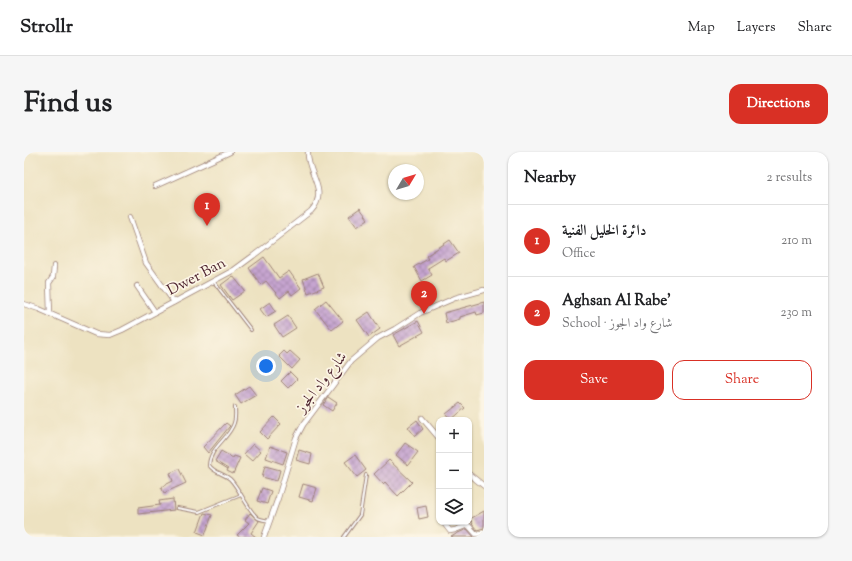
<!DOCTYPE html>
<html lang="en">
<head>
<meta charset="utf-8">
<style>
  :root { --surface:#fff; --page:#f6f6f6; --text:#202124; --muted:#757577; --line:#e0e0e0; --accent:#d93025 }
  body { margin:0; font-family:"Sorts Mill Goudy",Amiri,serif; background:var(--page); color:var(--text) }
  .controls { position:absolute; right:12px; bottom:12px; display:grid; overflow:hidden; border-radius:8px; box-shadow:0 1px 3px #0004 }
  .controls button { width:36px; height:36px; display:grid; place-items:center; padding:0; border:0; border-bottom:1px solid var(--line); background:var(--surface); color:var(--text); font:20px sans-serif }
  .compass { position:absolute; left:364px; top:12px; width:36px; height:36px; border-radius:50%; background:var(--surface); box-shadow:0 1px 3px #0004; rotate:52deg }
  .you { position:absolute; left:242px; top:214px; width:14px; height:14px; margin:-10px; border:3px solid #fff; border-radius:50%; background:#1a73e8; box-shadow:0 0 0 6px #1a73e833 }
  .badge { display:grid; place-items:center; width:26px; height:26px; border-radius:50%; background:var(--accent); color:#fff; font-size:13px; font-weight:700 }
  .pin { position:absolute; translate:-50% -33px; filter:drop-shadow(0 1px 2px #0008) }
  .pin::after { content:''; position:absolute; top:21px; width:14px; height:12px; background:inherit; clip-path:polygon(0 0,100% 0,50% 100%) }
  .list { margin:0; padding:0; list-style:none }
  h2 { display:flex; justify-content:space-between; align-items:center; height:52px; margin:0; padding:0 16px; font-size:17px }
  h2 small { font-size:13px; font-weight:400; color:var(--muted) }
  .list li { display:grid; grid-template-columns:26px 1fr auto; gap:12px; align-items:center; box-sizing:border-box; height:72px; padding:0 16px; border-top:1px solid var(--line) }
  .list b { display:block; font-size:15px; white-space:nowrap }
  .list p { margin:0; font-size:13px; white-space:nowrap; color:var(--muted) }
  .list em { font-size:13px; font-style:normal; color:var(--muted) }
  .actions { display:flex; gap:8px; padding:12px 16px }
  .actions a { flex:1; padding:9px 0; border:1px solid var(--accent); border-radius:12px; text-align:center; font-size:14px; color:var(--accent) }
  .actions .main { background:var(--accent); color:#fff }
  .icon { flex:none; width:22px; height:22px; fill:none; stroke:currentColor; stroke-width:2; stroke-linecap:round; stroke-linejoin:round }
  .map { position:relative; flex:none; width:460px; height:385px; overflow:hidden; border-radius:12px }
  header { display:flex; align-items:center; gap:24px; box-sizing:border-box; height:56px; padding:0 20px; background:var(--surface); border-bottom:1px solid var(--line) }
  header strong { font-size:19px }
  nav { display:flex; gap:22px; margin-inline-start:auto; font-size:14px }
  .intro { display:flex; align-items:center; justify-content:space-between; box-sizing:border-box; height:96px; padding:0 24px }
  h1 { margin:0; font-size:28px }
  .button { padding:10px 18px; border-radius:12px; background:var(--accent); color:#fff; font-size:14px; font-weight:700 }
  main { display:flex; gap:24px; padding:0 24px }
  aside { flex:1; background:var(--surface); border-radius:12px; box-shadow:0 1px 3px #0004 }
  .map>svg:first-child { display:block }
  .building { fill:url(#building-cross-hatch) }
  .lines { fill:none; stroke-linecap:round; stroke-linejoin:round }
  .lane-casing { stroke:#9c8076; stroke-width:4 }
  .street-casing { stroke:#9c8076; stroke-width:6 }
  .lane { stroke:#fff; stroke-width:2 }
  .street { stroke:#fff; stroke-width:4.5 }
  .labels { text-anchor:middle; stroke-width:3.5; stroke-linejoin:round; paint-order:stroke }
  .street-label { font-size:15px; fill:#4a1f2b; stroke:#fcf5e5 }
</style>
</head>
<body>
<header>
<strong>Strollr</strong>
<nav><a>Map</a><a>Layers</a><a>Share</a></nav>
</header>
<div class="intro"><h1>Find us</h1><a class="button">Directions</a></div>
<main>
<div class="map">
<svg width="460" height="385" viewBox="0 0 460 385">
  <defs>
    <pattern id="building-cross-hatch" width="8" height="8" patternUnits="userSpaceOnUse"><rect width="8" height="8" fill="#c6a5d0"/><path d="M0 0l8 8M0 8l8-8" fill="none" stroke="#a386a9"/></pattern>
  </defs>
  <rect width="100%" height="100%" fill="#fcf5e5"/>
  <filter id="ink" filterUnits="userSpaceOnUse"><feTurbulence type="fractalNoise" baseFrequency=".025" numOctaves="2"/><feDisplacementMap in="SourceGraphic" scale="8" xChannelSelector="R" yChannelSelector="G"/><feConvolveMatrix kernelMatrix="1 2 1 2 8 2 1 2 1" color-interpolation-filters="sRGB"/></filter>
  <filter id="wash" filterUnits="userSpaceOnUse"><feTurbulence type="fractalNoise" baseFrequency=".012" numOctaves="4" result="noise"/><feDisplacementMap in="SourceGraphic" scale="16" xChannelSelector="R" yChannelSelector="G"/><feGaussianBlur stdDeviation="0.9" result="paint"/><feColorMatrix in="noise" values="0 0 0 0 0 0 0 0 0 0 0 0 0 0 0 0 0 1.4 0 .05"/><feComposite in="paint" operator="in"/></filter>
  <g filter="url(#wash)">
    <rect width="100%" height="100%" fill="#ede2c1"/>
    <g id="blocks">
      <!-- building -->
      <g class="building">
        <path d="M336 56 344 67 333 75 325 64Z"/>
        <path d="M426 88 435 101 422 109 420 106 404 116 408 123 398 129 390 115 404 107 402 104Z"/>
        <path d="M240 105 255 126 265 119 277 136 268 143 265 139 256 146 242 129 237 133 225 116Z"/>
        <path d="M294 121 300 135 284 141 279 127Z"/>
        <path d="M209 124 221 139 208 148 197 133Z"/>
        <path d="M302 148 319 169 308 178 291 157Z"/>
        <path d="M246 150 252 159 242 165 236 157Z"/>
        <path d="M460 150V161L453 163 452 160 436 165V167L422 171 420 161Z"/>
        <path d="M345 160 356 177 345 185 333 168Z"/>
        <path d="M264 164 272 176 258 185 250 173Z"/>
        <path d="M394 169 400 180 375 194 369 183Z"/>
        <path d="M260 199 263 202 266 199 276 208 268 217 255 204Z"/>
        <path d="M266 220 273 227 264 236 257 229Z"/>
        <path d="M225 234 232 243 217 252 211 243Z"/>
        <path d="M304 245 313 251 308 259 299 253Z"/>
        <path d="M436 251 441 256 427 268 422 262Z"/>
        <path d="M250 265 257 272 243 287 236 280Z"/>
        <path d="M393 268 399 277 391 284 384 275Z"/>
        <path d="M202 271 206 274 205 275 184 301 179 295Z"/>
        <path d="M381 291 394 300 384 313 372 303Z"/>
        <path d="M229 292 237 299 228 309 220 302Z"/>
        <path d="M246 294 263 300 259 312 242 306Z"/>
        <path d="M275 298 288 302 286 312 272 308Z"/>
        <path d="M197 299 209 306 210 304 216 306 209 322 203 319 204 317 191 309Z"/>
        <path d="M331 303 342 318 333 325 321 310Z"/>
        <path d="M365 308 388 330 374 344 361 330 359 332 350 322Z"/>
        <path d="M241 314 256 318 253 329 238 325Z"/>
        <path d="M155 317 162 331 140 341 137 335 149 329 146 321Z"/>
        <path d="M279 332 293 336 289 349 275 345Z"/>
        <path d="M238 336 247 339 243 352 233 349Z"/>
        <path d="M149 347 150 358 114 362V356L136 353 135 349Z"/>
        <path d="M402 354 404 365 395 367 393 356Z"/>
        <path d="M460 359V376L453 378 448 372H449L446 367Z"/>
        <path d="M180 361 188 363 181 383 173 380Z"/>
        <path d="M226 361 235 369 227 381 232 385H216L213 383 225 371 221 368Z"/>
        <path d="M443 377 450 385H427L434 381Z"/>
      </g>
    </g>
  </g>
  <g filter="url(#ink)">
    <use href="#blocks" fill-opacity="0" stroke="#9c8076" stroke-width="1"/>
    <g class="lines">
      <defs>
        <g id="lane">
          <path d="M190 130 227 178"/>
          <path d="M211 255C211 260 212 266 210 271 205 287 186 295 185 313 190 321 199 321 206 327 216 337 224 359 234 366 237 368 242 368 246 369"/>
          <path d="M153 356 175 360 217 343"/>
          <path d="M320 385 336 363 342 323"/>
        </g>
        <g id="street">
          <path d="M131 34 206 0"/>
          <path d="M106 65 122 111 150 150"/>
          <path d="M113 134 131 160"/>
          <path d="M0 152 15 157 72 182 86 183 98 178 210 118 229 104 287 59C306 38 282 21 284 0"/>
          <path d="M26 162 25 131 29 125 30 114"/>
          <path d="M398 266 415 286"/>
          <path d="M445 322 460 334"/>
          <path d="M419 370 426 379 431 378 444 373 452 382 460 381"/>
          <path d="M240 385 254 346 272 286 279 273 327 209 354 186 371 177 396 161 431 146 460 138"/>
        </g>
      </defs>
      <!-- lane casing -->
      <use href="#lane" class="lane-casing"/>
      <!-- street casing -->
      <use href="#street" class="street-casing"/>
      <!-- lane -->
      <use href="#lane" class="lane"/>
      <!-- street -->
      <use href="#street" class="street"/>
    </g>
  </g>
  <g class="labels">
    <!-- street labels -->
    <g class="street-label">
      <text transform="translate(172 124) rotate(-28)" y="5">Dwer Ban</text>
      <text transform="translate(297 230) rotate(-52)" y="5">شارع واد الجوز</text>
    </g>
  </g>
</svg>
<div class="controls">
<button>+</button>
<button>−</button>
<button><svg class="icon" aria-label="layers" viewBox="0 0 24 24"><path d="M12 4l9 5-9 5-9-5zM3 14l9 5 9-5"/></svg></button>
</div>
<svg class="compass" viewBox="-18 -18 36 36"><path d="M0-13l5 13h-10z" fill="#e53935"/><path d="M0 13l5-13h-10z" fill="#757577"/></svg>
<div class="you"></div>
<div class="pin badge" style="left:183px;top:74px">1</div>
<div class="pin badge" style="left:400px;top:162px">2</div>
</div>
<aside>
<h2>Nearby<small>2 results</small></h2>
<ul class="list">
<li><span class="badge">1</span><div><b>دائرة الخليل الفنية</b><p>Office</p></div><em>210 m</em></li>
<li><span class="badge">2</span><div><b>Aghsan Al Rabe'</b><p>School · شارع واد الجوز</p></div><em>230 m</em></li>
</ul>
<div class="actions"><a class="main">Save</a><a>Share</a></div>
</aside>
</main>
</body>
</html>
